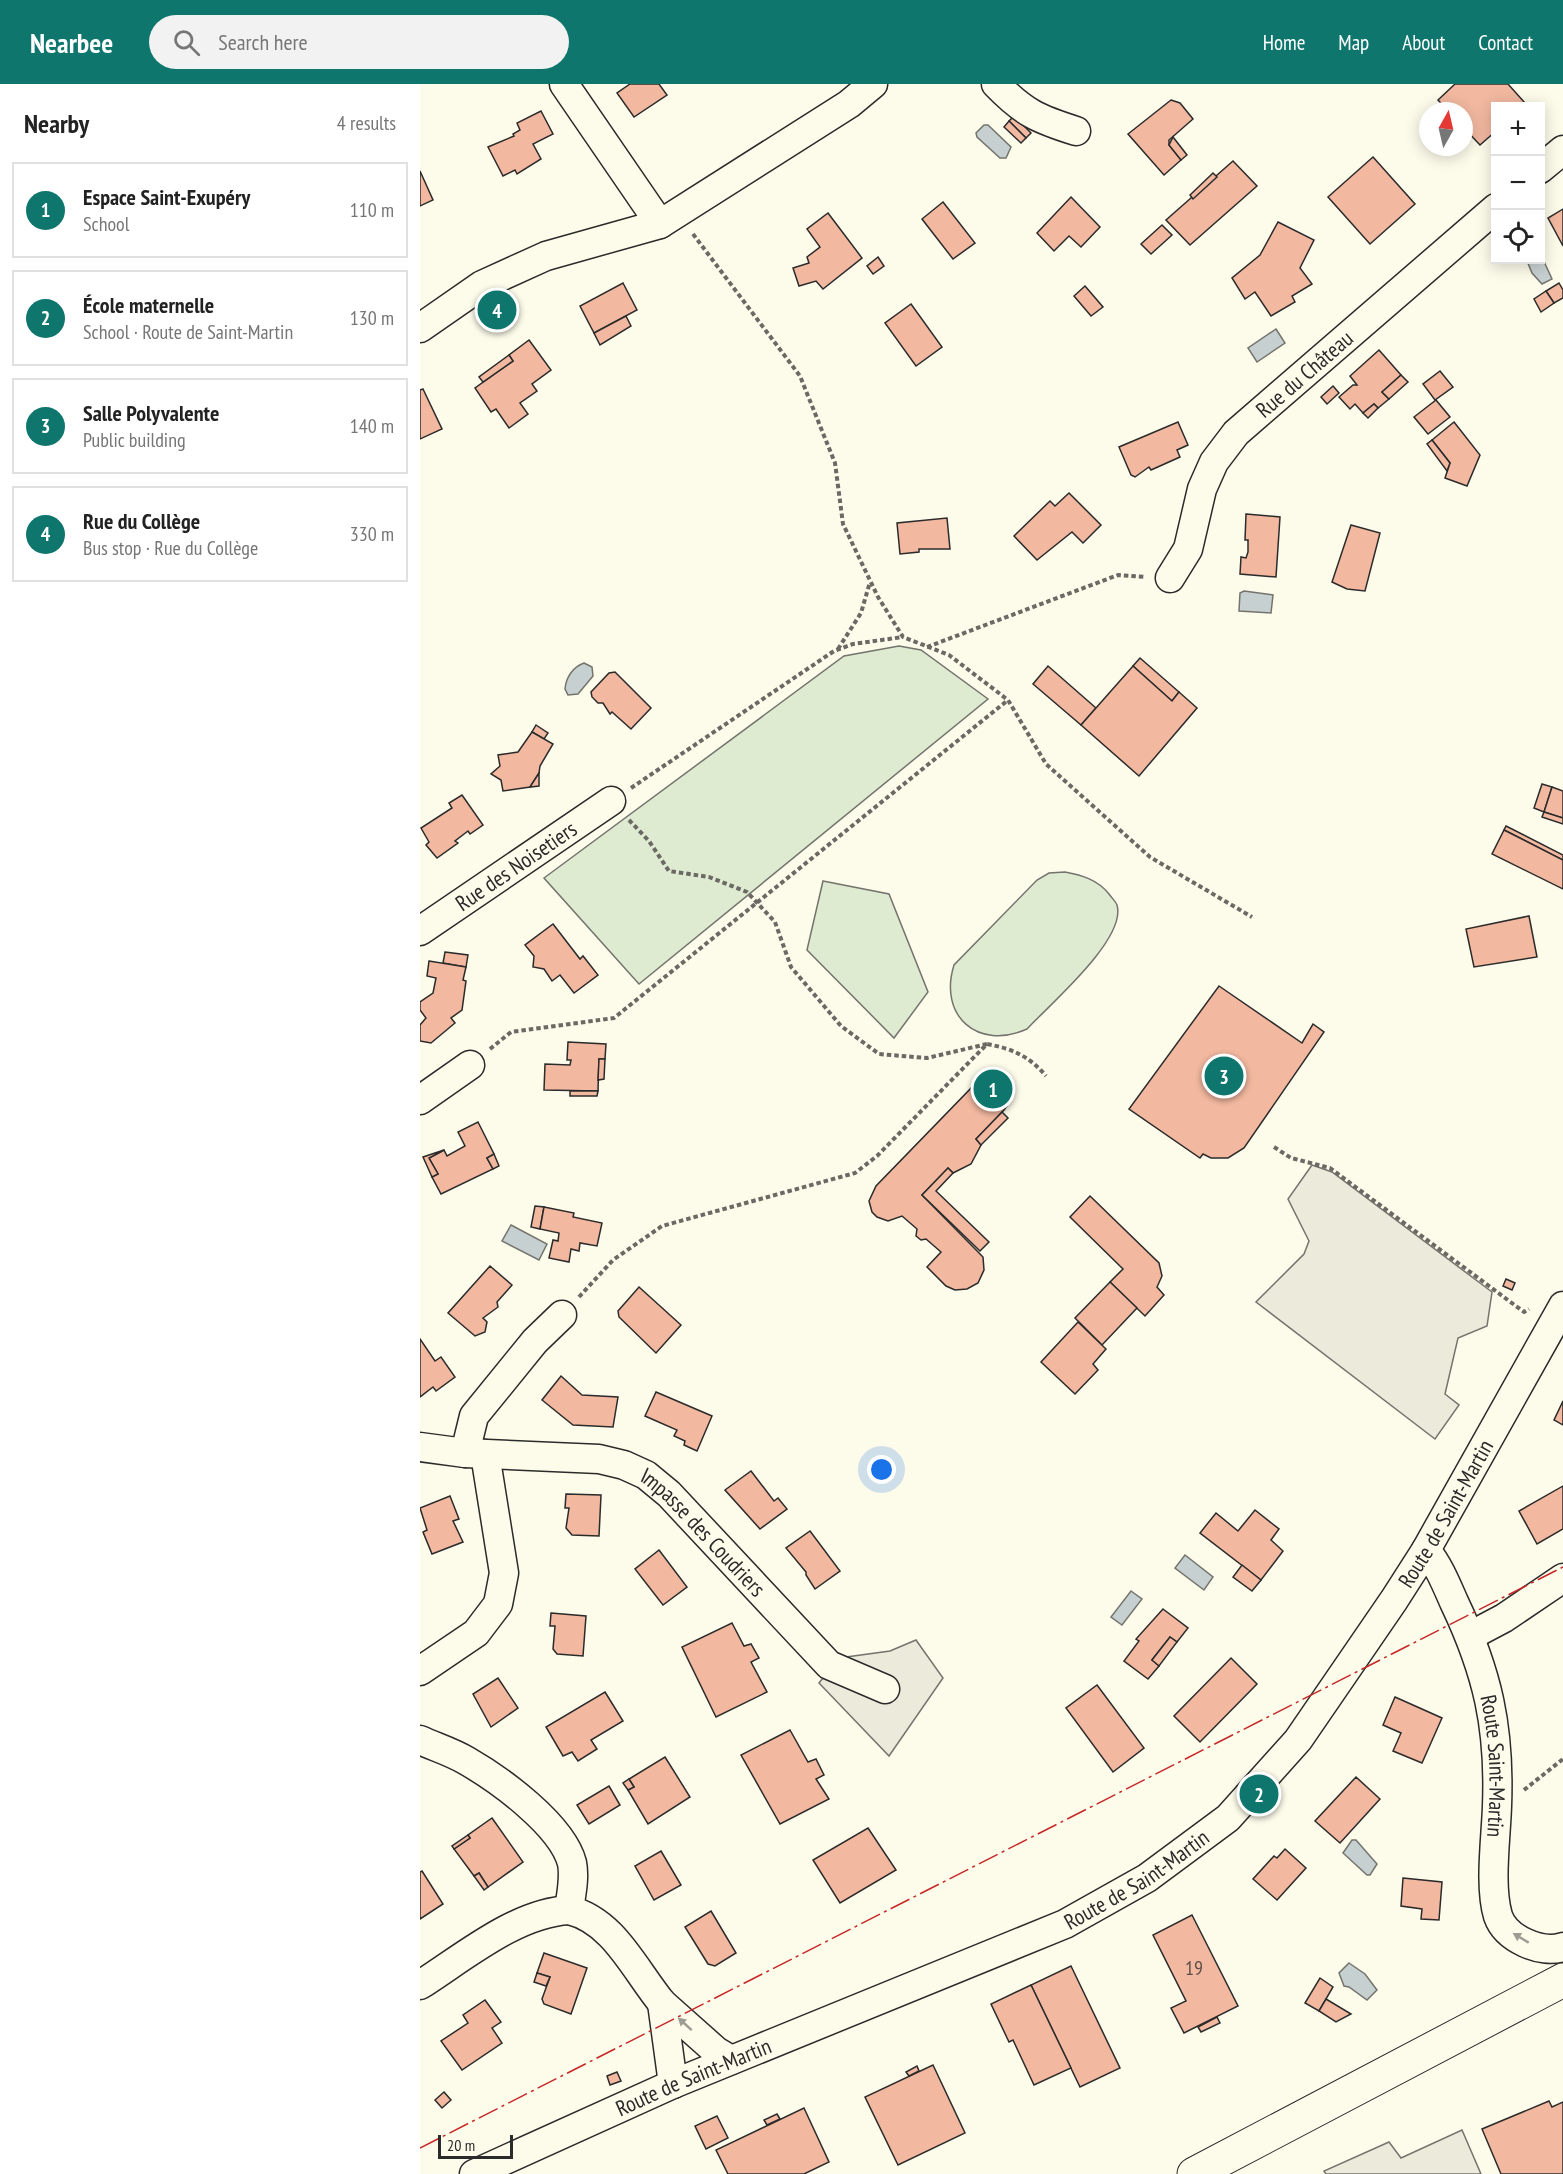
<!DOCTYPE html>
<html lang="en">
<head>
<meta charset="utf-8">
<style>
  :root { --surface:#fff; --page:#f2f2f2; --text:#222; --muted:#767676; --line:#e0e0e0; --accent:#0f766e }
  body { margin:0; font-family:"PT Sans Narrow",sans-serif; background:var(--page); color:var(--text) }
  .controls { position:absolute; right:18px; top:18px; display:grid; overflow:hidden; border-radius:0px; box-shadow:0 3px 15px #0003 }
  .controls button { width:54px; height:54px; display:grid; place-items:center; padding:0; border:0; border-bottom:2px solid var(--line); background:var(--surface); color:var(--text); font:30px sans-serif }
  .compass { position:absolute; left:999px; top:18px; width:54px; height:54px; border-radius:50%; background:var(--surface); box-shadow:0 3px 15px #0003; rotate:8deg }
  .scale { position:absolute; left:18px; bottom:15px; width:75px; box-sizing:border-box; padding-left:6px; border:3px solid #2b2b2b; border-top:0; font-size:16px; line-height:21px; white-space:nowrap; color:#2b2b2b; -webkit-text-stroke:4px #fdfbea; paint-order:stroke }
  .you { position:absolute; left:462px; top:1386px; width:21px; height:21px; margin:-15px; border:4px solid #fff; border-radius:50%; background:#1a73e8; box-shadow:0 0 0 9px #1a73e833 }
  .badge { display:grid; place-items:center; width:39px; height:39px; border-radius:50%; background:var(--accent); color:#fff; font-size:20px; font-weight:700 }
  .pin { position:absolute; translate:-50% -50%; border:3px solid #fff; box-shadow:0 2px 6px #0006 }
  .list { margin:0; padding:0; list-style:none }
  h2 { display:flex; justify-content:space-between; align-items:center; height:78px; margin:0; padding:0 24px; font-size:26px }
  h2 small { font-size:20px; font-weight:400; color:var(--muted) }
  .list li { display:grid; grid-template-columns:39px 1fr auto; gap:18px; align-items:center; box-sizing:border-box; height:96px; margin:0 12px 12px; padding:0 12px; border:2px solid var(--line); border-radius:0px }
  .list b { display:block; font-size:22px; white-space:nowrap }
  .list p { margin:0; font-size:20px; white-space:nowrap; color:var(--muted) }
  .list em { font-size:20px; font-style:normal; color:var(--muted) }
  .icon { flex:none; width:33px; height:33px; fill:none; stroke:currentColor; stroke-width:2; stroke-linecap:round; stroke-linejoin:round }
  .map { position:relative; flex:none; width:1143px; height:2090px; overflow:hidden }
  header { display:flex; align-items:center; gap:36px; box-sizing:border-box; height:84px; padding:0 30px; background:var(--accent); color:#fff }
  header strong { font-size:28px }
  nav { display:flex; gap:33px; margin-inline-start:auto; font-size:21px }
  .search { width:420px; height:54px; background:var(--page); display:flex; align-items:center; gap:15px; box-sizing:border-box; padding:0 21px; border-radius:33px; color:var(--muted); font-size:22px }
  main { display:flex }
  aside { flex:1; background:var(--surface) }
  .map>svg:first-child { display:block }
  .green { fill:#deebd1; stroke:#74746e; stroke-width:1.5 }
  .parking { fill:#eceadb; stroke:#74746e; stroke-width:1.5 }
  .water { fill:#c7d0d0; stroke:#74746e; stroke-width:1.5 }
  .building { fill:#f2b8a0; stroke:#2b2b2b; stroke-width:1.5 }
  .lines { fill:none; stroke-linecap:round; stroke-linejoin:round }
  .minor-casing { stroke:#2b2b2b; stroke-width:31 }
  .major-casing { stroke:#2b2b2b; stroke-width:35 }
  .path { stroke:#6a6964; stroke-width:4; stroke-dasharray:4.5 3; stroke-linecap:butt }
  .minor { stroke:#fdfbea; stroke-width:28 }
  .major { stroke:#fdfbea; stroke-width:33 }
  .power { stroke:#c62828; stroke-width:1.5; stroke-dasharray:21 4.5 3 4.5; stroke-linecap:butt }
  .oneway { fill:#9e9d94 }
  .labels { text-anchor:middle; stroke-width:4.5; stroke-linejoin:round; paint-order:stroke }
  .number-label { font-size:20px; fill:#5d4e48 }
  .street-label { font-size:22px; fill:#2b2b2b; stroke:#fdfbea }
</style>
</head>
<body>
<header>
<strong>Nearbee</strong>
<div class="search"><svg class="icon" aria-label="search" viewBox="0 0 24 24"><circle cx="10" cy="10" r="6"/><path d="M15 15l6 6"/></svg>Search here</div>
<nav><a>Home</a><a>Map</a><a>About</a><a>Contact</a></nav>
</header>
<main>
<aside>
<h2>Nearby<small>4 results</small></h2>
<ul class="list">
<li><span class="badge">1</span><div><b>Espace Saint-Exupéry</b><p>School</p></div><em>110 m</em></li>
<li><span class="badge">2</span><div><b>École maternelle</b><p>School · Route de Saint-Martin</p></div><em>130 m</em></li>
<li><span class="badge">3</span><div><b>Salle Polyvalente</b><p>Public building</p></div><em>140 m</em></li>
<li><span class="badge">4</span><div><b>Rue du Collège</b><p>Bus stop · Rue du Collège</p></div><em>330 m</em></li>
</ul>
</aside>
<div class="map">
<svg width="1143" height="2090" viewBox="0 0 1143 2090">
  <rect width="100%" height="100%" fill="#fdfbea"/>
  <!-- green -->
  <g class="green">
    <path d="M479 562 501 566 568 615 219 900 124 794 424 572Z"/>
    <path d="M645 788C662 791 678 796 689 810 691 813 696 818 697 821 707 855 629 921 607 945 558 967 518 932 534 881L617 796 629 789Z"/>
    <path d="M403 797 469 810 508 908 474 954 387 866Z"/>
  </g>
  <!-- parking -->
  <g class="parking">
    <path d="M892 1081 912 1088 1072 1208 1067 1242 1038 1254 1025 1310 1039 1321 1015 1355 836 1218 884 1170 889 1157 868 1115Z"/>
    <path d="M496 1556 523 1594 469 1672 399 1599 419 1574 470 1567Z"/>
    <path d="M1042 2046 1061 2090H906L904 2087 969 2058 981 2074Z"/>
  </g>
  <!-- water -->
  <g class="water">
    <path d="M564 41H568L591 63 586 74H580L557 53 556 49Z"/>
    <path d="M1121 171 1132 195 1122 200 1112 189 1107 177 1120 176Z"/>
    <path d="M856 245 865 259 837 278 828 264Z"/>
    <path d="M824 507 853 511 851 529 819 527 820 509Z"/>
    <path d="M164 579 172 583 173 592 158 610 148 611 145 605C146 593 153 583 164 579Z"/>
    <path d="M91 1141 127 1160 119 1176 82 1157Z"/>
    <path d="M765 1471 793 1493 784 1506 755 1484Z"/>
    <path d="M711 1507 722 1515 702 1541 691 1533Z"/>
    <path d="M932 1756H936L957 1780 950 1791H947L923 1769Z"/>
    <path d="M929 1879 945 1890 957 1906 947 1916 929 1903 924 1902 919 1889Z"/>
  </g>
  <!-- building -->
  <g class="building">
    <path d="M210 0H239L247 11 214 33 197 9Z"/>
    <path d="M1035 0H1088L1105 19 1102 22H1076V47L1060 61 1044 44V27H1028L1018 16Z"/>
    <path d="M751 16 760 19 773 35 749 56V61L761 76 744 91 708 50Z"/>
    <path d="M121 27 133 50 113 60 121 75 97 90 95 86 83 92 68 63 94 52 93 50 100 46 97 39Z"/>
    <path d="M594 32 611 49 606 54 589 37Z"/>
    <path d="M589 37 606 54 601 59 584 43Z"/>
    <path d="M753 53 767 71 761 76 749 61Z"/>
    <path d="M953 73 995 120 950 160 908 113Z"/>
    <path d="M813 77 837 102 770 161 746 136Z"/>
    <path d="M0 87 13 116 0 122Z"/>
    <path d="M793 89 797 93 773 115 770 111Z"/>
    <path d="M651 113 680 143 661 163 649 152 634 167 617 149Z"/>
    <path d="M523 118 555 159 533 175 502 135Z"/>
    <path d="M1143 125V162L1128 134Z"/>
    <path d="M408 129 442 174 403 205 396 197 379 202 373 184 389 179 387 173 400 163 387 145Z"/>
    <path d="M858 138 894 156 880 184 892 200 872 212 875 218 851 232 835 208 825 215 812 194 840 171Z"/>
    <path d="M742 141 752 151 731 170 721 160Z"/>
    <path d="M458 173 464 182 453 190 447 182Z"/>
    <path d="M203 199 217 226 174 249 160 222Z"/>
    <path d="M1139 199 1143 206V214L1134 219 1126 207Z"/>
    <path d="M665 202 683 223 671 232 654 212Z"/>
    <path d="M1126 207 1134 219 1121 228 1114 215Z"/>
    <path d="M491 220 522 263 496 282 465 239Z"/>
    <path d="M206 232 211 242 180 261 174 249Z"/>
    <path d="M109 256 131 286 112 300 117 307 100 319 108 330 89 344 76 325 71 328 55 304 93 277 89 271Z"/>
    <path d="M959 266 981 291 962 308 969 315 958 324 954 320 943 329 935 320 930 325 919 313 933 301H937L930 292Z"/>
    <path d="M89 271 93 277 63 298 59 293Z"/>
    <path d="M1020 287 1033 303 1015 316 1003 300Z"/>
    <path d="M981 291 988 298 969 315 962 308Z"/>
    <path d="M913 302 919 309 907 320 901 313Z"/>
    <path d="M3 305 22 345 0 355V306Z"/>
    <path d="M1016 316 1030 333 1008 350 994 333Z"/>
    <path d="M954 320 958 324 948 334 943 329Z"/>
    <path d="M758 338 768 361 757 366 760 373 731 386 729 383 715 393 711 391 699 363Z"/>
    <path d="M1034 338 1060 371 1047 402 1025 394 1030 379 1012 356Z"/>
    <path d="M1012 356 1030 379 1027 387 1007 360Z"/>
    <path d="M649 409 681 441 663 459 652 448 617 476 594 452 630 417 635 422Z"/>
    <path d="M826 430 860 433 856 493 820 490 821 473 826 474 828 468V456H825Z"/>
    <path d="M527 434 530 465H499V468L480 470 477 439Z"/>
    <path d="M931 441 960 449 945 507 927 505 912 498Z"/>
    <path d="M720 574 759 608 752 617 713 582Z"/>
    <path d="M628 582 676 624 661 641 613 600Z"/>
    <path d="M713 582 752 617 759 608 777 624 719 692 661 641Z"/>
    <path d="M195 588 231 624 211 645 192 628 190 630 183 619H178L172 613 171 608 189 589Z"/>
    <path d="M116 641 128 649 124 655 112 648Z"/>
    <path d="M112 648 133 660 120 682 119 689 110 703 83 707 81 696 71 690 80 682 78 671 98 668Z"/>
    <path d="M119 689V702L110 703Z"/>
    <path d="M1122 700 1132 703 1124 728 1114 724Z"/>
    <path d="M1132 703 1143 707V734L1124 728Z"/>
    <path d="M42 711 63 741 50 750 48 747 35 757 38 759 17 774 6 761 9 758 1 744 32 724 29 719Z"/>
    <path d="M1124 728 1143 734V740L1122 733Z"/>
    <path d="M1086 742 1143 771V776L1084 746Z"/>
    <path d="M1084 746 1143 776V805L1072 770Z"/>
    <path d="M1109 832 1117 873 1054 883 1046 845Z"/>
    <path d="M133 840 160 875 163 872 178 891 154 909 140 891 132 897 124 885 113 883 114 872 105 861Z"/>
    <path d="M25 868 48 871 46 883 23 879Z"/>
    <path d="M9 877 46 883 43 896 46 897 42 926 31 934 35 939 11 959 0 957V941L6 934 0 926V918L13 909 16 894 7 892Z"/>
    <path d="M799 902 882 959 893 940 904 948 824 1064 808 1074H791L783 1070 780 1074 709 1025Z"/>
    <path d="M148 958 186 960 185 975H179L178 1007 124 1006 125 980 150 981 151 976H147Z"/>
    <path d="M179 975H185L184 995 178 996Z"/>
    <path d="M568 994 586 1006 588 1020 584 1026 556 1055 561 1061 551 1080 533 1089 528 1084 502 1111 563 1173 564 1186 558 1199 547 1205 535 1206 526 1202 507 1183 521 1168 506 1155 501 1156 496 1152 497 1145 482 1132 468 1137 457 1133 452 1128 449 1117 456 1102 557 998Z"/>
    <path d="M150 1007H178L177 1012H150Z"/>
    <path d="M582 1028 588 1034 561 1061 556 1055Z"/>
    <path d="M58 1038 74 1070 67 1074 73 1085 21 1110 12 1093 18 1090 9 1074 24 1066 27 1072 45 1062 38 1048Z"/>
    <path d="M24 1066 9 1074 18 1090 12 1093 3 1073Z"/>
    <path d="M74 1070 79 1082 73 1085 67 1074Z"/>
    <path d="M528 1084 533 1089 516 1107 569 1158 560 1167 502 1111Z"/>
    <path d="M670 1112 739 1179 742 1192 737 1203 744 1211 725 1232 690 1198 703 1185 650 1133Z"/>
    <path d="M115 1122 124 1123 120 1145 111 1143Z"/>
    <path d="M124 1123 154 1129 153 1133 182 1139 177 1162 160 1159 159 1167 151 1165 149 1178 129 1174 133 1156 138 1157 139 1149 120 1145Z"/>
    <path d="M70 1182 92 1201 77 1218 78 1223 63 1234 67 1238 65 1248 55 1252 28 1229Z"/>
    <path d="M1086 1195 1095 1199 1092 1206 1083 1202Z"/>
    <path d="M690 1198 717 1224 682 1261 655 1234Z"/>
    <path d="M219 1203 261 1241 236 1269 199 1233 198 1227Z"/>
    <path d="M658 1238 686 1265 673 1280 678 1286 655 1310 621 1278Z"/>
    <path d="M0 1255 15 1277 21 1273 35 1293 16 1307 13 1303 0 1313Z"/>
    <path d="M141 1292 162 1311 198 1313 193 1343 153 1341 122 1316Z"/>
    <path d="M236 1308 292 1332 277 1367 264 1361 265 1357 254 1352 257 1346 225 1332Z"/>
    <path d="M1143 1317V1341L1134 1336Z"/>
    <path d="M331 1387 354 1417 358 1414 367 1425 340 1445 305 1406Z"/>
    <path d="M1143 1402V1445L1117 1460 1099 1427Z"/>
    <path d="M146 1410 181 1411 179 1452 152 1451 146 1444 149 1424H145Z"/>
    <path d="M30 1412 39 1435 33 1437 43 1458 12 1470 3 1448 7 1446 0 1424Z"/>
    <path d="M835 1426 859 1445 851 1456 863 1467 841 1496 780 1449 796 1429 818 1447Z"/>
    <path d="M390 1447 420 1487 395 1505 386 1491V1488L366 1464Z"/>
    <path d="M239 1466 267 1503 243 1521 215 1485Z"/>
    <path d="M822 1481 841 1496 832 1507 813 1493Z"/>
    <path d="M743 1525 768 1544 757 1558 750 1553 732 1576 739 1582 728 1595 704 1577 719 1557 716 1555Z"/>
    <path d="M131 1529 166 1532 163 1572 137 1570 133 1565 135 1542H130Z"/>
    <path d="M312 1539 324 1562 331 1560 339 1574 331 1578 347 1608 296 1633 262 1563Z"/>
    <path d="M750 1553 757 1558 739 1582 732 1576Z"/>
    <path d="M811 1574 837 1600 780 1658 754 1632Z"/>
    <path d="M78 1594 98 1624 71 1643 53 1610Z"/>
    <path d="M677 1601 724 1664 693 1688 646 1624Z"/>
    <path d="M185 1608 203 1637 171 1656 177 1665 158 1677 152 1668 143 1672 126 1643Z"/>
    <path d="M975 1613 1022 1634 1002 1679 973 1667 981 1649 963 1641Z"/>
    <path d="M370 1646 388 1678 396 1675 404 1691 396 1695 409 1715 360 1740 321 1671Z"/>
    <path d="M245 1673 270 1713 228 1740 208 1706 214 1703 209 1695Z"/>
    <path d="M936 1693 960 1715 920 1759 895 1737Z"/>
    <path d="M209 1695 214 1703 208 1706 203 1699Z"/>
    <path d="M189 1702 200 1721 169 1740 157 1721Z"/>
    <path d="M72 1734 103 1778 68 1803 59 1789 54 1792 34 1765 50 1754 48 1751Z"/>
    <path d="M448 1744 476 1786 420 1819 393 1776Z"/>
    <path d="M48 1751 50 1754 34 1765 32 1762Z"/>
    <path d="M865 1765 886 1784 857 1816 833 1795 854 1772 857 1774Z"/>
    <path d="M241 1767 261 1801 234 1816 215 1782Z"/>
    <path d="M2 1787 23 1820 0 1835V1788Z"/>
    <path d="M59 1789 68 1803 64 1806 54 1792Z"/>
    <path d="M983 1794 1022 1798 1019 1836 1001 1835 1002 1825 981 1822Z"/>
    <path d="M291 1827 316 1869 295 1882 288 1880 265 1843Z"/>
    <path d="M772 1831 818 1922 764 1949 751 1924 766 1917 733 1851Z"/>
    <path d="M124 1869 167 1884 151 1930 124 1920 122 1915 130 1893 117 1889Z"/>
    <path d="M651 1882 700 1984 660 2003 611 1901Z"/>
    <path d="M117 1889 130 1893 126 1902 114 1898Z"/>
    <path d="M900 1894 913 1903 899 1927 885 1919Z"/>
    <path d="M611 1901 651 1984 614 2001 593 1956 589 1958 571 1920Z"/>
    <path d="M906 1915 931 1930 916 1938 899 1927Z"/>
    <path d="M65 1916 81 1938 72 1944 82 1959 42 1986 21 1957 48 1939 43 1931Z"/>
    <path d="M797 1933 800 1939 781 1948 778 1943Z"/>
    <path d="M513 1981 545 2049 478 2081 445 2013Z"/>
    <path d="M497 1982 499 1987 489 1992 486 1988Z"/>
    <path d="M197 1988 201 1997 190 2001 187 1992Z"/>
    <path d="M24 2008 31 2016 22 2024 15 2016Z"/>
    <path d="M1129 2017 1132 2023 1143 2018V2090H1081L1062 2045Z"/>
    <path d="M384 2024 409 2078 384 2090H308L296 2066Z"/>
    <path d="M357 2030 360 2035 347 2041 344 2036Z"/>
    <path d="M297 2032 308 2054 286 2065 275 2042Z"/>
  </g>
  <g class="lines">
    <defs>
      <g id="minor">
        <path d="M144 0 240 140"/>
        <path d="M576 0C604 29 618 35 656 47"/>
        <path d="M1120 85 1143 66"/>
        <path d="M0 244 62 201 126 172 240 140 429 20 453 0"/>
        <path id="s1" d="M750 494 768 465 782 405 794 378 816 349 1076 124"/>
        <path id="s2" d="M0 847 191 717"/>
        <path d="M0 1016 50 981"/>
        <path id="s3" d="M0 1363 45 1369 179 1375 204 1381 226 1391 249 1410 409 1581 465 1605"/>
        <path d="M45 1369 54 1332 115 1257 142 1231"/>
        <path id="s4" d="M1006 1466C1019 1482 1026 1500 1034 1518 1068 1589 1080 1644 1077 1722 1076 1754 1069 1802 1078 1832 1086 1855 1121 1870 1143 1863"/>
        <path d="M1050 1552 1084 1534 1143 1494"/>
        <path d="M0 1587 56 1549 78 1520 84 1489 65 1370"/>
        <path d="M0 1656C15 1663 32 1668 47 1677 80 1696 142 1741 152 1779 155 1794 151 1811 149 1826 194 1837 214 1885 242 1919"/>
        <path d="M0 1901C44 1873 96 1829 149 1826"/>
        <path d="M253 2000 242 1919 296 1967 311 1976"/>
        <path id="s5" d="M54 2090 253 2000 645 1840 727 1794 808 1734 878 1656 974 1516 1006 1466 1143 1222"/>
      </g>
      <path id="major" d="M774 2090 1143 1896"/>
    </defs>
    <!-- minor casing -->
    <use href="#minor" class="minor-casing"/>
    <!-- major casing -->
    <use href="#major" class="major-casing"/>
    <!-- path -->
    <g class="path">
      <path d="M273 150 380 292 415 379 423 440 458 513 483 553 529 571 588 616 626 680 730 773 832 833"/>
      <path d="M507 563 698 491 726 493"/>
      <path d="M418 565 441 529 450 498"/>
      <path d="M211 704 414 567 433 560 483 553"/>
      <path d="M209 736 229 757 249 787 289 793 327 808 355 838 371 883 421 942 459 970 507 974 567 960"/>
      <path d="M70 965 91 948 194 934 588 616"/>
      <path d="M854 1063 871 1074 910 1084 1104 1228 1109 1225"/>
      <path d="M159 1213 193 1176 242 1142 435 1089 457 1072 567 960C593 965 609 972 626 992"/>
      <path d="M1104 1706 1143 1675"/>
    </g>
    <!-- minor -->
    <use href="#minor" class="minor"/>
    <!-- major -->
    <use href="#major" class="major"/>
    <!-- power -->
    <path class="power" d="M0 2064 1143 1483"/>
  </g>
  <!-- one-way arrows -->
  <defs><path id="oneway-solid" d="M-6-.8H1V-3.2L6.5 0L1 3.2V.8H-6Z" transform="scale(1.5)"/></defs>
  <g class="oneway">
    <use href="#oneway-solid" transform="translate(1101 1854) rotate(-149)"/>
    <use href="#oneway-solid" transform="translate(265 1940) rotate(-138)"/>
  </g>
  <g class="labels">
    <!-- number labels -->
    <g class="number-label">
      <text x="774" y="1891">19</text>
    </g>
    <!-- street labels -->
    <g class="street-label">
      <text dy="8" stroke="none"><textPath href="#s1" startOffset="252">Rue du Château</textPath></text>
      <text dy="8" stroke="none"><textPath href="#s2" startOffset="116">Rue des Noisetiers</textPath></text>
      <text dy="8" stroke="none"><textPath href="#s5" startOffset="1212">Route de Saint-Martin</textPath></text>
      <text dy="8" stroke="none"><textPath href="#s3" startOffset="310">Impasse des Coudriers</textPath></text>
      <text dy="8" stroke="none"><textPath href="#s4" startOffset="230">Route Saint-Martin</textPath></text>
      <text dy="8" stroke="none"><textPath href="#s5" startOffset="726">Route de Saint-Martin</textPath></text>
      <text dy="8" stroke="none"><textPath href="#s5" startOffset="240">Route de Saint-Martin</textPath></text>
    </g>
  </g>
</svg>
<div class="controls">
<button>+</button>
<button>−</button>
<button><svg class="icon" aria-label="locate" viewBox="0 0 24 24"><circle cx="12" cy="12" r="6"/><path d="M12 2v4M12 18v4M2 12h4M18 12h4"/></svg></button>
</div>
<svg class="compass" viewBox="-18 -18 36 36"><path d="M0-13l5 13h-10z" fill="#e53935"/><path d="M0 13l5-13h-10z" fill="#767676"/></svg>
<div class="scale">20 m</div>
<div class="you"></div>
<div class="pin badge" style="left:573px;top:1005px">1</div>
<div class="pin badge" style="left:839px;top:1710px">2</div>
<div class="pin badge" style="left:804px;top:992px">3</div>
<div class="pin badge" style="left:77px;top:226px">4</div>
</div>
</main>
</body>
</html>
